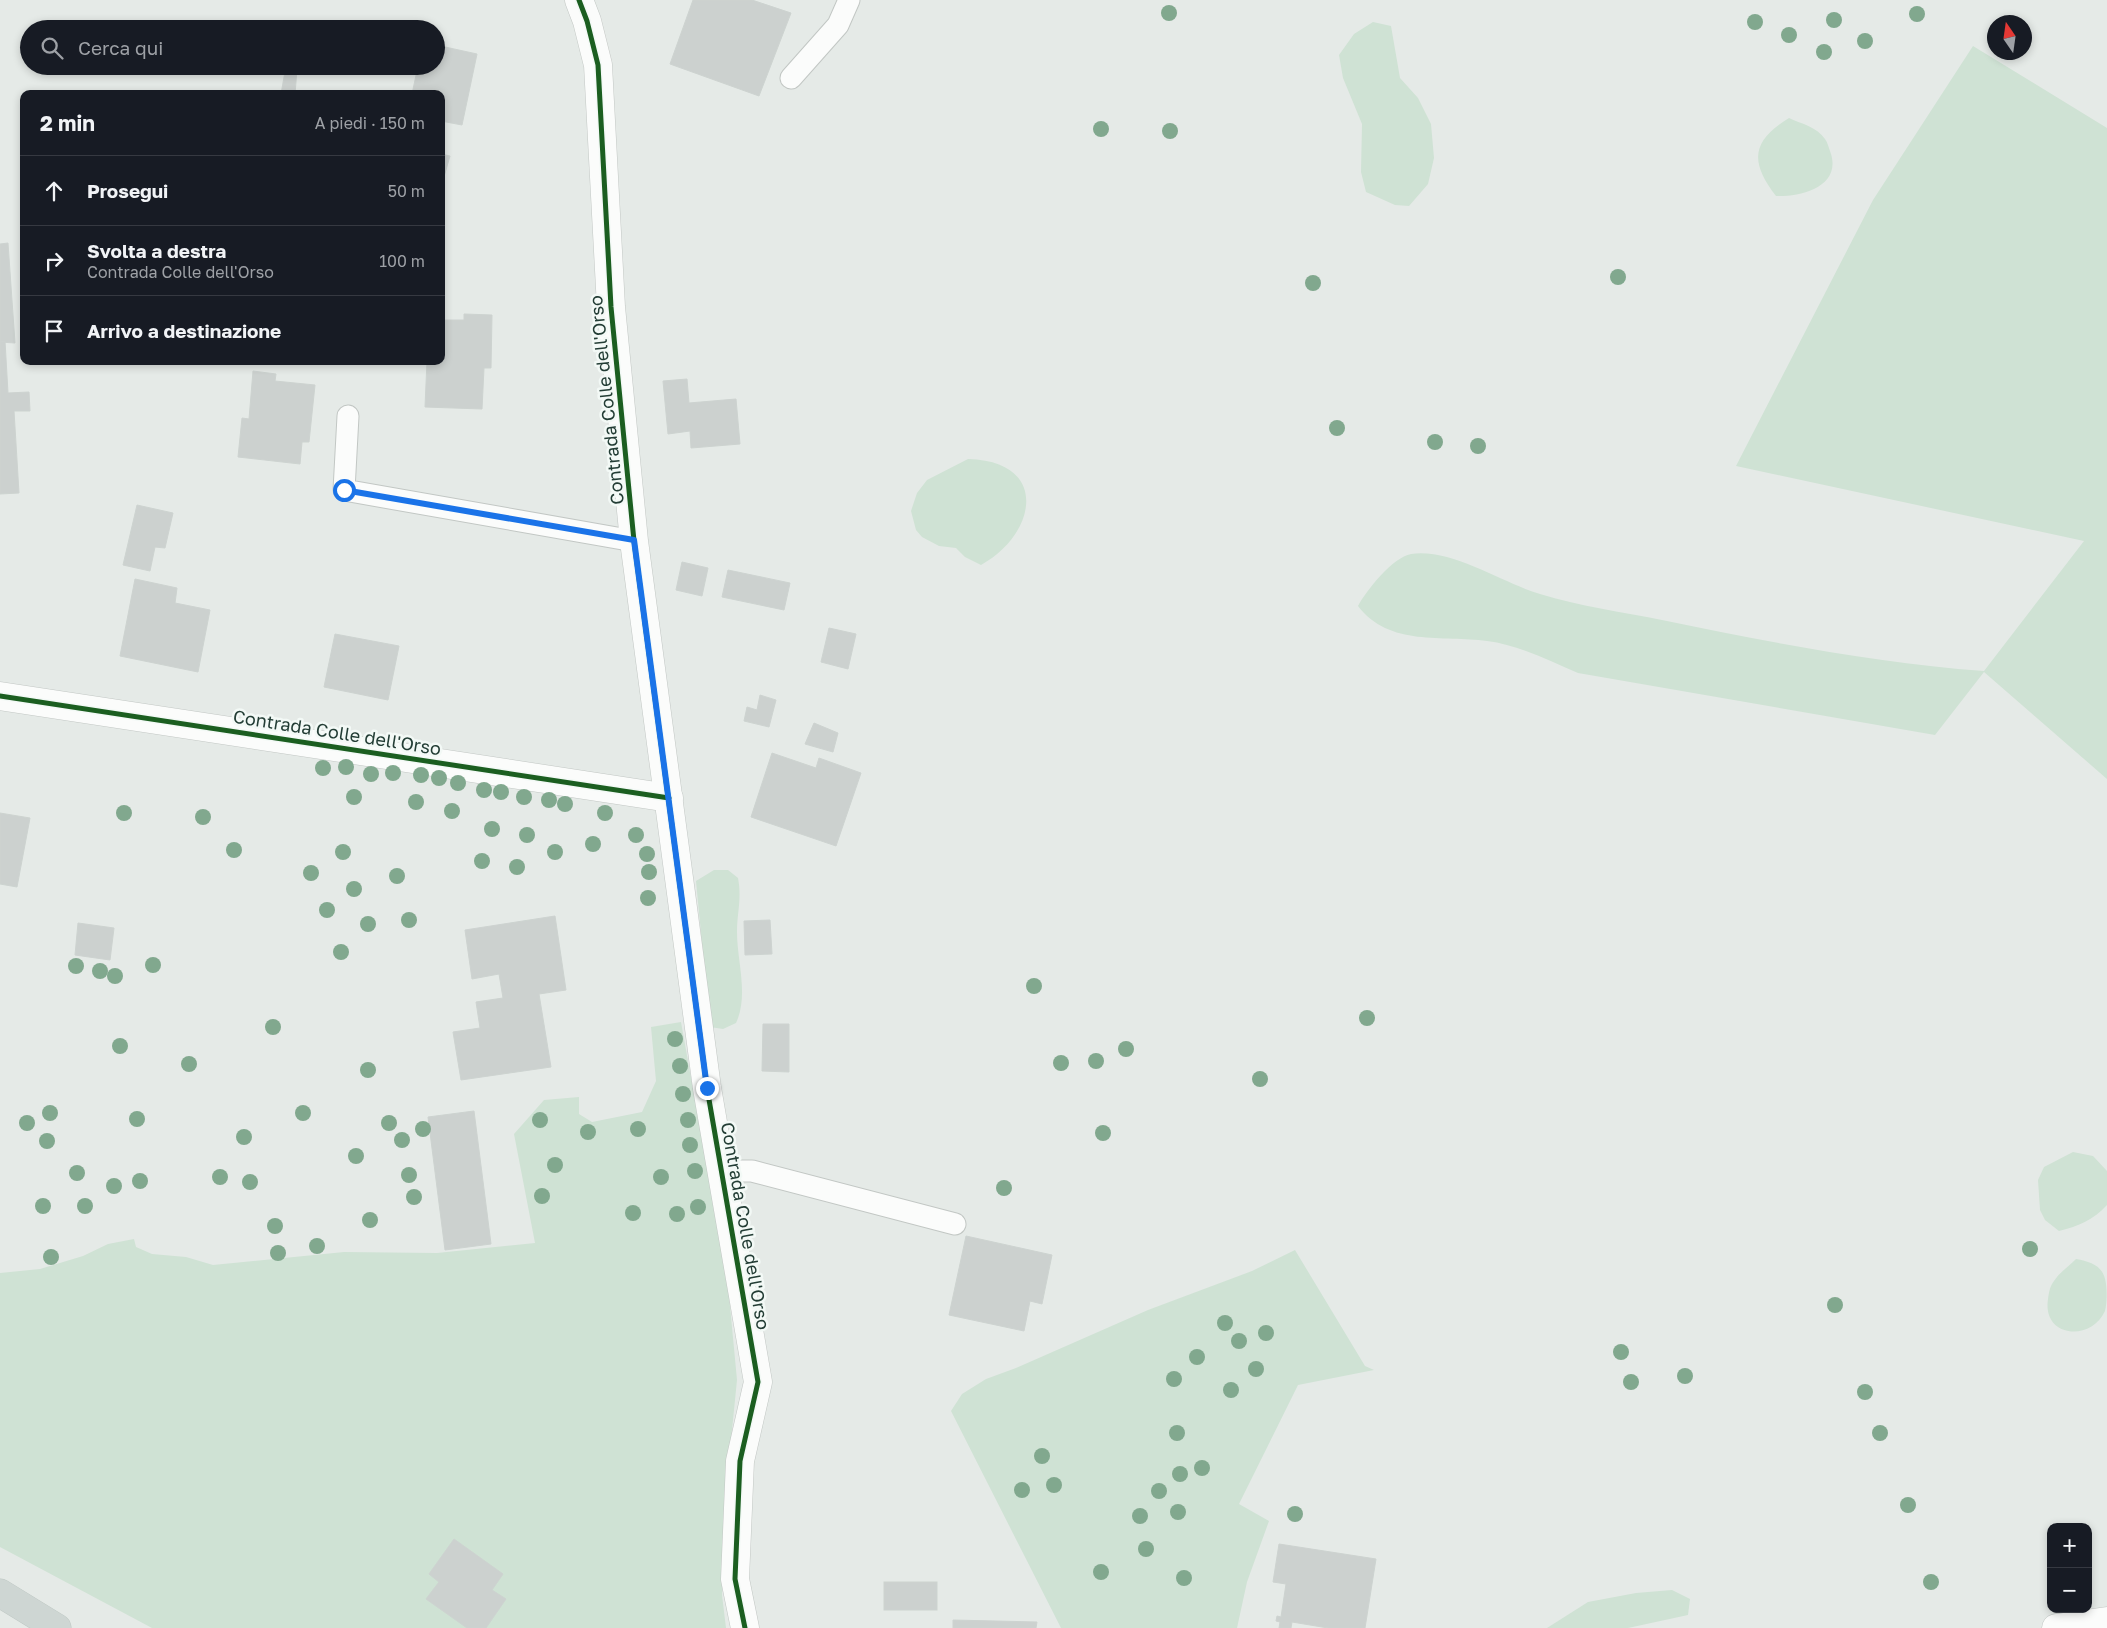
<!DOCTYPE html>
<html lang="it">
<head>
<meta charset="utf-8">
<style>
  :root { --surface:#171b24; --page:#242831; --text:#f1f3f6; --muted:#9ea1a6; --line:#363941 }
  body { margin:0; font-family:"Golos Text",sans-serif; background:var(--page); color:var(--text) }
  .controls { position:absolute; right:15px; bottom:15px; display:grid; overflow:hidden; border-radius:10px; box-shadow:0 2px 8px #0003 }
  .controls button { width:45px; height:45px; display:grid; place-items:center; padding:0; border:0; border-bottom:1px solid var(--line); background:var(--surface); color:var(--text); font:25px sans-serif }
  .compass { position:absolute; left:1987px; top:15px; width:45px; height:45px; border-radius:50%; background:var(--surface); box-shadow:0 2px 8px #0003; rotate:347deg }
  .stop { position:absolute; width:15px; height:15px; margin:-11px; border:4px solid #1a73e8; border-radius:50%; background:#fff }
  .stop.end { background:#1a73e8; border-color:#fff; box-shadow:0 1px 5px #0008 }
  .list { margin:0; padding:0; list-style:none }
  h2 { display:flex; justify-content:space-between; align-items:center; height:65px; margin:0; padding:0 20px; font-size:21px }
  h2 small { font-size:16px; font-weight:400; color:var(--muted) }
  .list li { display:grid; grid-template-columns:32px 1fr auto; gap:15px; align-items:center; box-sizing:border-box; height:70px; padding:0 20px; border-top:1px solid var(--line) }
  .list b { display:block; font-size:19px; white-space:nowrap }
  .list p { margin:0; font-size:16px; white-space:nowrap; color:var(--muted) }
  .list em { font-size:16px; font-style:normal; color:var(--muted) }
  .icon { flex:none; width:28px; height:28px; fill:none; stroke:currentColor; stroke-width:2; stroke-linecap:round; stroke-linejoin:round }
  .map { position:relative; flex:none; width:2107px; height:1628px; overflow:hidden }
  .search { position:absolute; background:var(--surface); box-shadow:0 2px 8px #0003; left:20px; top:20px; width:425px; height:55px; display:flex; align-items:center; gap:12px; box-sizing:border-box; padding:0 18px; border-radius:28px; color:var(--muted); font-size:19px }
  .panel { position:absolute; background:var(--surface); box-shadow:0 2px 8px #0003; left:20px; top:90px; width:425px; height:275px; border-radius:10px }
  .map>svg:first-child { display:block }
  .green { fill:#cfe2d4 }
  .building { fill:#ccd1cf; stroke:#cdd3d0 }
  .lines { fill:none; stroke-linecap:round; stroke-linejoin:round }
  .lane-casing { stroke:#c2c7c4; stroke-width:23 }
  .street-casing { stroke:#c2c7c4; stroke-width:29 }
  .primary-casing { stroke:#bdc6c2; stroke-width:29 }
  .lane { stroke:#fbfcfb; stroke-width:21 }
  .street { stroke:#fbfcfb; stroke-width:28 }
  .primary { stroke:#ced6d3; stroke-width:28 }
  .cycleway-casing { stroke:#f3f9f6; stroke-width:8 }
  .cycleway { stroke:#1b5e20; stroke-width:5 }
  .tree { fill:#81a88e }
  .route { stroke:#1a73e8; stroke-width:6 }
  .labels { text-anchor:middle; stroke-width:5; stroke-linejoin:round; paint-order:stroke }
  .street-label { font-size:18px; fill:#233d35; stroke:#f3f9f6 }
</style>
</head>
<body>
<div class="map">
<svg width="2107" height="1628" viewBox="0 0 2107 1628">
  <rect width="100%" height="100%" fill="#e5eae7"/>
  <!-- green -->
  <g class="green">
    <path d="M1373 22 1391 26 1400 78 1418 98 1431 124 1434 158 1428 184 1409 206 1395 205 1366 192 1361 172 1362 124 1343 78 1339 55 1354 34Z"/>
    <path d="M1973 46 2107 128V779L1984 672 1935 735 1578 673C1549 661 1519 645 1487 641 1443 635 1389 647 1358 606 1366 591 1393 557 1411 554 1452 548 1502 583 1540 594 1579 606 1622 612 1662 620 1768 642 1876 663 1984 671L2084 541 1736 466 1873 200Z"/>
    <path d="M1789 118C1802 124 1817 127 1825 139 1828 143 1829 149 1831 154 1841 187 1800 197 1776 196 1749 161 1752 141 1789 118Z"/>
    <path d="M968 459C1049 461 1038 533 981 565L965 557 956 548 939 546 922 537 916 530 911 511 917 493 927 480Z"/>
    <path d="M714 870H728L738 878C742 899 737 912 737 932 737 961 749 995 736 1023L723 1029 710 1027 696 881Z"/>
    <path d="M681 1022 728 1285 737 1380 729 1460 724 1557 722 1595 726 1628H152L0 1547V1273L40 1269 83 1256 108 1244 134 1239 136 1247 152 1254 186 1257 213 1265 344 1252 437 1253 535 1243 514 1134 544 1100 579 1097V1114L592 1122 642 1112 656 1081 651 1027Z"/>
    <path d="M2073 1152 2093 1156 2107 1171V1205C2093 1220 2079 1226 2059 1231L2045 1220 2040 1210 2038 1180 2044 1167Z"/>
    <path d="M1295 1250 1365 1366 1374 1370 1298 1385 1239 1504 1269 1521 1247 1582 1237 1628H1061L951 1411 962 1394 986 1379 1016 1368 1148 1310 1252 1271Z"/>
    <path d="M2076 1259C2092 1262 2104 1266 2106 1284 2107 1292 2107 1303 2105 1311 2091 1342 2042 1338 2048 1299 2049 1292 2050 1286 2054 1281 2059 1273 2069 1266 2076 1259Z"/>
    <path d="M1672 1590 1690 1599 1688 1615 1628 1628H1547L1588 1602 1636 1593Z"/>
  </g>
  <!-- building -->
  <g class="building">
    <path d="M693 0H752L791 13 759 96 670 64Z"/>
    <path d="M436 45 477 54 462 125 441 121V94H412L418 66H436Z"/>
    <path d="M286 66H318V70L297 69 295 94H281Z"/>
    <path d="M441 154 450 156 441 187Z"/>
    <path d="M8 243 15 343 0 342V244Z"/>
    <path d="M464 314 492 315 491 368H484L482 409 425 407 427 361H441V320H464Z"/>
    <path d="M5 341 8 393 29 392 30 411H14L19 493 0 494V342Z"/>
    <path d="M253 371 276 374 275 381 315 385 309 442H302L300 464 238 457 242 418 249 419Z"/>
    <path d="M687 379 689 403 736 399 740 444 691 448 690 431 668 434 663 381Z"/>
    <path d="M137 505 173 513 165 548 155 547 150 571 123 565Z"/>
    <path d="M682 562 708 568 702 596 676 590Z"/>
    <path d="M728 570 790 583 784 610 722 597Z"/>
    <path d="M135 579 177 588 175 603 210 610 198 672 120 656Z"/>
    <path d="M829 628 856 634 848 669 821 662Z"/>
    <path d="M335 634 399 646 388 700 324 687Z"/>
    <path d="M760 695 776 700 769 727 744 721 747 707 757 710Z"/>
    <path d="M814 723 838 733 833 752 805 744Z"/>
    <path d="M772 753 816 768 819 758 861 773 836 846 751 817Z"/>
    <path d="M0 813 30 818 17 887 0 884Z"/>
    <path d="M555 916 566 990 539 994 551 1067 461 1080 453 1032 480 1028 476 1002 503 998 499 974 472 979 465 930Z"/>
    <path d="M770 920 772 954 745 955 744 921Z"/>
    <path d="M78 923 114 928 110 960 75 955Z"/>
    <path d="M763 1024H789V1072L762 1071Z"/>
    <path d="M474 1111 491 1244 445 1250 428 1117Z"/>
    <path d="M966 1236 1052 1255 1042 1304 1030 1301 1024 1331 949 1315Z"/>
    <path d="M454 1539 503 1574 492 1590 506 1599 486 1628H467L426 1599 439 1582 429 1574Z"/>
    <path d="M1279 1544 1376 1559 1365 1628H1328L1292 1622 1291 1628H1279L1280 1622 1276 1621 1277 1616 1281 1617 1286 1584 1273 1582Z"/>
    <rect x="884" y="1582" width="53" height="28"/>
    <path d="M953 1620 1037 1622 1036 1628H953Z"/>
  </g>
  <g class="lines">
    <defs>
      <g id="lane">
        <path d="M791 78 838 25 849 0"/>
        <path d="M348 416 344 490 634 541"/>
        <path d="M721 1171H752L955 1224"/>
      </g>
      <g id="street">
        <path d="M579 0 587 21 598 65 611 307 634 541 707 1088 758 1382 740 1461 735 1579 745 1628"/>
        <path d="M0 696 669 798"/>
        <path d="M2056 1628 2107 1621"/>
      </g>
      <path id="primary" d="M0 1593 57 1628"/>
    </defs>
    <!-- lane casing -->
    <use href="#lane" class="lane-casing"/>
    <!-- street casing -->
    <use href="#street" class="street-casing"/>
    <!-- primary casing -->
    <use href="#primary" class="primary-casing"/>
    <!-- lane -->
    <use href="#lane" class="lane"/>
    <!-- street -->
    <use href="#street" class="street"/>
    <!-- primary -->
    <use href="#primary" class="primary"/>
    <defs>
      <g id="cycleway">
        <path d="M579 0 587 21 598 65 611 307 634 541 707 1088 758 1382 740 1461 735 1579 745 1628"/>
        <path d="M0 696 669 798"/>
      </g>
    </defs>
    <!-- cycleway casing -->
    <use href="#cycleway" class="cycleway-casing"/>
    <!-- cycleway -->
    <use href="#cycleway" class="cycleway"/>
  </g>
  <!-- trees -->
  <g class="tree">
    <circle cx="1169" cy="13" r="8"/>
    <circle cx="1917" cy="14" r="8"/>
    <circle cx="1834" cy="20" r="8"/>
    <circle cx="1755" cy="22" r="8"/>
    <circle cx="1789" cy="35" r="8"/>
    <circle cx="1865" cy="41" r="8"/>
    <circle cx="1824" cy="52" r="8"/>
    <circle cx="1101" cy="129" r="8"/>
    <circle cx="1170" cy="131" r="8"/>
    <circle cx="1618" cy="277" r="8"/>
    <circle cx="1313" cy="283" r="8"/>
    <circle cx="1337" cy="428" r="8"/>
    <circle cx="1435" cy="442" r="8"/>
    <circle cx="1478" cy="446" r="8"/>
    <circle cx="346" cy="767" r="8"/>
    <circle cx="323" cy="768" r="8"/>
    <circle cx="393" cy="773" r="8"/>
    <circle cx="371" cy="774" r="8"/>
    <circle cx="421" cy="775" r="8"/>
    <circle cx="439" cy="778" r="8"/>
    <circle cx="458" cy="783" r="8"/>
    <circle cx="484" cy="790" r="8"/>
    <circle cx="501" cy="792" r="8"/>
    <circle cx="354" cy="797" r="8"/>
    <circle cx="524" cy="797" r="8"/>
    <circle cx="549" cy="800" r="8"/>
    <circle cx="416" cy="802" r="8"/>
    <circle cx="565" cy="804" r="8"/>
    <circle cx="452" cy="811" r="8"/>
    <circle cx="124" cy="813" r="8"/>
    <circle cx="605" cy="813" r="8"/>
    <circle cx="203" cy="817" r="8"/>
    <circle cx="492" cy="829" r="8"/>
    <circle cx="527" cy="835" r="8"/>
    <circle cx="636" cy="835" r="8"/>
    <circle cx="593" cy="844" r="8"/>
    <circle cx="234" cy="850" r="8"/>
    <circle cx="343" cy="852" r="8"/>
    <circle cx="555" cy="852" r="8"/>
    <circle cx="647" cy="854" r="8"/>
    <circle cx="482" cy="861" r="8"/>
    <circle cx="517" cy="867" r="8"/>
    <circle cx="649" cy="872" r="8"/>
    <circle cx="311" cy="873" r="8"/>
    <circle cx="397" cy="876" r="8"/>
    <circle cx="354" cy="889" r="8"/>
    <circle cx="648" cy="898" r="8"/>
    <circle cx="327" cy="910" r="8"/>
    <circle cx="409" cy="920" r="8"/>
    <circle cx="368" cy="924" r="8"/>
    <circle cx="341" cy="952" r="8"/>
    <circle cx="153" cy="965" r="8"/>
    <circle cx="76" cy="966" r="8"/>
    <circle cx="100" cy="971" r="8"/>
    <circle cx="115" cy="976" r="8"/>
    <circle cx="1034" cy="986" r="8"/>
    <circle cx="1367" cy="1018" r="8"/>
    <circle cx="273" cy="1027" r="8"/>
    <circle cx="675" cy="1039" r="8"/>
    <circle cx="120" cy="1046" r="8"/>
    <circle cx="1126" cy="1049" r="8"/>
    <circle cx="1096" cy="1061" r="8"/>
    <circle cx="1061" cy="1063" r="8"/>
    <circle cx="189" cy="1064" r="8"/>
    <circle cx="680" cy="1066" r="8"/>
    <circle cx="368" cy="1070" r="8"/>
    <circle cx="1260" cy="1079" r="8"/>
    <circle cx="683" cy="1094" r="8"/>
    <circle cx="50" cy="1113" r="8"/>
    <circle cx="303" cy="1113" r="8"/>
    <circle cx="137" cy="1119" r="8"/>
    <circle cx="540" cy="1120" r="8"/>
    <circle cx="688" cy="1120" r="8"/>
    <circle cx="27" cy="1123" r="8"/>
    <circle cx="389" cy="1123" r="8"/>
    <circle cx="423" cy="1129" r="8"/>
    <circle cx="638" cy="1129" r="8"/>
    <circle cx="588" cy="1132" r="8"/>
    <circle cx="1103" cy="1133" r="8"/>
    <circle cx="244" cy="1137" r="8"/>
    <circle cx="402" cy="1140" r="8"/>
    <circle cx="47" cy="1141" r="8"/>
    <circle cx="690" cy="1145" r="8"/>
    <circle cx="356" cy="1156" r="8"/>
    <circle cx="555" cy="1165" r="8"/>
    <circle cx="695" cy="1171" r="8"/>
    <circle cx="77" cy="1173" r="8"/>
    <circle cx="409" cy="1175" r="8"/>
    <circle cx="220" cy="1177" r="8"/>
    <circle cx="661" cy="1177" r="8"/>
    <circle cx="140" cy="1181" r="8"/>
    <circle cx="250" cy="1182" r="8"/>
    <circle cx="114" cy="1186" r="8"/>
    <circle cx="1004" cy="1188" r="8"/>
    <circle cx="542" cy="1196" r="8"/>
    <circle cx="414" cy="1197" r="8"/>
    <circle cx="43" cy="1206" r="8"/>
    <circle cx="85" cy="1206" r="8"/>
    <circle cx="698" cy="1207" r="8"/>
    <circle cx="633" cy="1213" r="8"/>
    <circle cx="677" cy="1214" r="8"/>
    <circle cx="370" cy="1220" r="8"/>
    <circle cx="275" cy="1226" r="8"/>
    <circle cx="317" cy="1246" r="8"/>
    <circle cx="2030" cy="1249" r="8"/>
    <circle cx="278" cy="1253" r="8"/>
    <circle cx="51" cy="1257" r="8"/>
    <circle cx="1835" cy="1305" r="8"/>
    <circle cx="1225" cy="1323" r="8"/>
    <circle cx="1266" cy="1333" r="8"/>
    <circle cx="1239" cy="1341" r="8"/>
    <circle cx="1621" cy="1352" r="8"/>
    <circle cx="1197" cy="1357" r="8"/>
    <circle cx="1256" cy="1369" r="8"/>
    <circle cx="1685" cy="1376" r="8"/>
    <circle cx="1174" cy="1379" r="8"/>
    <circle cx="1631" cy="1382" r="8"/>
    <circle cx="1231" cy="1390" r="8"/>
    <circle cx="1865" cy="1392" r="8"/>
    <circle cx="1177" cy="1433" r="8"/>
    <circle cx="1880" cy="1433" r="8"/>
    <circle cx="1042" cy="1456" r="8"/>
    <circle cx="1202" cy="1468" r="8"/>
    <circle cx="1180" cy="1474" r="8"/>
    <circle cx="1054" cy="1485" r="8"/>
    <circle cx="1022" cy="1490" r="8"/>
    <circle cx="1159" cy="1491" r="8"/>
    <circle cx="1908" cy="1505" r="8"/>
    <circle cx="1178" cy="1512" r="8"/>
    <circle cx="1295" cy="1514" r="8"/>
    <circle cx="1140" cy="1516" r="8"/>
    <circle cx="1146" cy="1549" r="8"/>
    <circle cx="1101" cy="1572" r="8"/>
    <circle cx="1184" cy="1578" r="8"/>
    <circle cx="1931" cy="1582" r="8"/>
  </g>
  <g class="lines">
    <!-- route -->
    <path class="route" d="M344 490 634 540 707 1088"/>
  </g>
  <g class="labels">
    <!-- street labels -->
    <g class="street-label">
      <text transform="translate(607 400) rotate(-96)" y="6">Contrada Colle dell'Orso</text>
      <text transform="translate(337 733) rotate(9)" y="6">Contrada Colle dell'Orso</text>
      <text transform="translate(745 1226) rotate(80)" y="6">Contrada Colle dell'Orso</text>
    </g>
  </g>
</svg>
<div class="controls">
<button>+</button>
<button>−</button>
</div>
<svg class="compass" viewBox="-18 -18 36 36"><path d="M0-13l5 13h-10z" fill="#e53935"/><path d="M0 13l5-13h-10z" fill="#9ea1a6"/></svg>
<div class="stop" style="left:344px;top:490px"></div>
<div class="stop end" style="left:707px;top:1088px"></div>
<div class="search"><svg class="icon" aria-label="search" viewBox="0 0 24 24"><circle cx="10" cy="10" r="6"/><path d="M15 15l6 6"/></svg>Cerca qui</div>
<section class="panel">
<h2>2 min<small>A piedi · 150 m</small></h2>
<ul class="list">
<li><svg class="icon" aria-label="ahead" viewBox="0 0 24 24"><path d="M12 20V5M6 11l6-6 6 6"/></svg><div><b>Prosegui</b></div><em>50 m</em></li>
<li><svg class="icon" aria-label="right" viewBox="0 0 24 24"><path d="M7 20v-9h11M14 6l5 5-5 5"/></svg><div><b>Svolta a destra</b><p>Contrada Colle dell'Orso</p></div><em>100 m</em></li>
<li><svg class="icon" aria-label="arrive" viewBox="0 0 24 24"><path d="M6 21V4h12l-3 4 3 4H6"/></svg><div><b>Arrivo a destinazione</b></div></li>
</ul>
</section>
</div>
</body>
</html>
